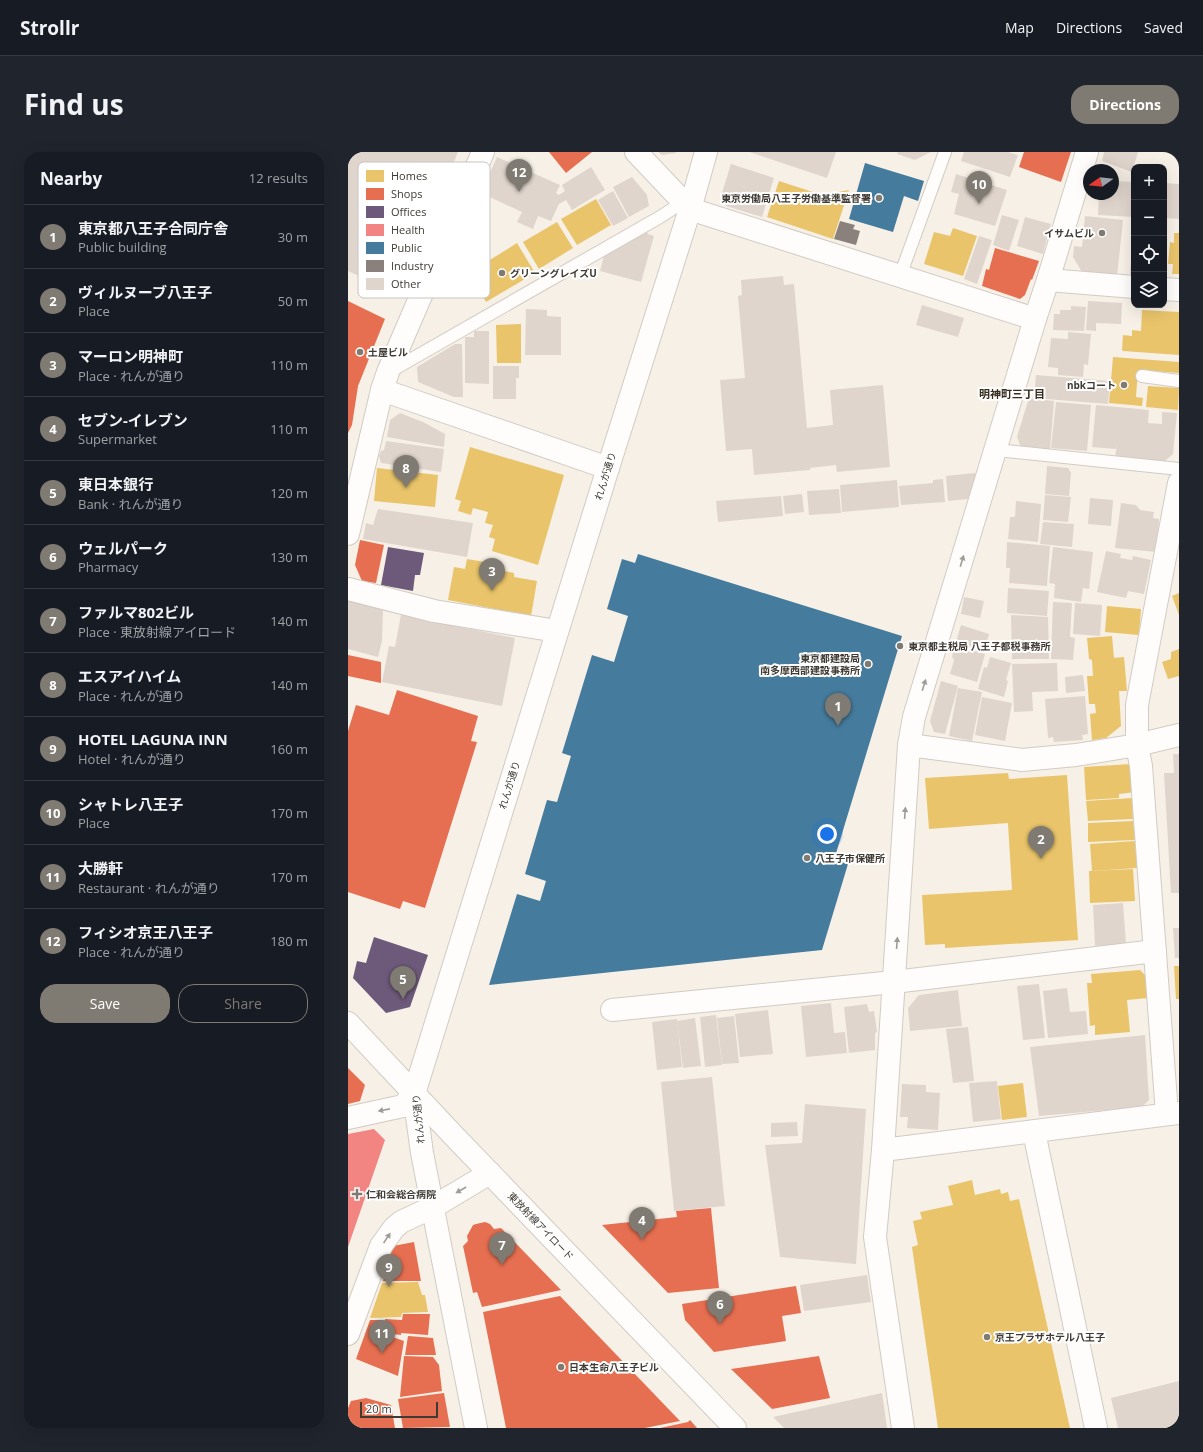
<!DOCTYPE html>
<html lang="en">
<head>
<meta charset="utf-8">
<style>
  :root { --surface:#171b24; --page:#20242c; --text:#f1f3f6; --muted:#9ea1a6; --line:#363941; --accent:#7f7a72 }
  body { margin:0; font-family:"Open Sans","Noto Sans JP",sans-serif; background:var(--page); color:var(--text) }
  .controls { position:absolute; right:12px; top:12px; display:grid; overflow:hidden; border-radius:8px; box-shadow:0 4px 16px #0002 }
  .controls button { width:36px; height:36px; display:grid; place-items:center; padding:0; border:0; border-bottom:1px solid var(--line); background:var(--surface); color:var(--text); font:20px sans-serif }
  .compass { position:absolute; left:735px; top:12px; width:36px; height:36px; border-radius:50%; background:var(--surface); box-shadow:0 4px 16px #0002; rotate:256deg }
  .scale { position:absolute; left:12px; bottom:10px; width:78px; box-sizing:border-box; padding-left:4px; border:2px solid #3f3a33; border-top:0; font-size:11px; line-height:14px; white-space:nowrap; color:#3f3a33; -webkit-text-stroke:3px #fff; paint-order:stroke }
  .you { position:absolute; left:479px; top:682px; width:14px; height:14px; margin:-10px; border:3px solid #fff; border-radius:50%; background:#1a73e8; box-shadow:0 0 0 6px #1a73e833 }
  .badge { display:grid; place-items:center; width:26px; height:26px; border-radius:50%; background:var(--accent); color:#fff; font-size:13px; font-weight:700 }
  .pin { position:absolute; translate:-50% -33px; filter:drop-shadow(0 1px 2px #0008) }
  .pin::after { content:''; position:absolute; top:21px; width:14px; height:12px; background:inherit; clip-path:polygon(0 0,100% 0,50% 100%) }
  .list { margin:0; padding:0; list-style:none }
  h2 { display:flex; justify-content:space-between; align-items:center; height:52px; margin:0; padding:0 16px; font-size:17px }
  h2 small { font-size:13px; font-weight:400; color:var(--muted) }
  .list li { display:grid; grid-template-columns:26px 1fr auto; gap:12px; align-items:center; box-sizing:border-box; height:64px; padding:0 16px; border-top:1px solid var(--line) }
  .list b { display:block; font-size:15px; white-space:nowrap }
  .list p { margin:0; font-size:13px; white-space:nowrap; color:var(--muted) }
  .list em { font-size:13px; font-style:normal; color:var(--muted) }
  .actions { display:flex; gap:8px; padding:12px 16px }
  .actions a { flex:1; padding:9px 0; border:1px solid var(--accent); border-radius:16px; text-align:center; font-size:14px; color:var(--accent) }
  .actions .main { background:var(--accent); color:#fff }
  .icon { flex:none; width:22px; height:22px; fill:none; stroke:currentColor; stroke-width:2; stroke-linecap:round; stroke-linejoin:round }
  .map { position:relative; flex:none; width:831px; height:1276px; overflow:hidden; border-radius:16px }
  header { display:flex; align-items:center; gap:24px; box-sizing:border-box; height:56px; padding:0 20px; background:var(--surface); border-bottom:1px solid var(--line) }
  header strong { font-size:19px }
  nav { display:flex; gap:22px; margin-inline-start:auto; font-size:14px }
  .intro { display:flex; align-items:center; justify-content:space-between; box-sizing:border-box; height:96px; padding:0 24px }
  h1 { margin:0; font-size:28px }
  .button { padding:10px 18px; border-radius:16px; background:var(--accent); color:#fff; font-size:14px; font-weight:700 }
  main { display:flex; gap:24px; padding:0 24px }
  aside { flex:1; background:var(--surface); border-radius:16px; box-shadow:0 4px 16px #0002 }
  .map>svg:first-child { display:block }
  .homes { fill:#e9c46a }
  .shops { fill:#e76f51 }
  .offices { fill:#6d597a }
  .health { fill:#f28482 }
  .public { fill:#457b9d }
  .industry { fill:#8a817c }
  .building { fill:#e0d5cc }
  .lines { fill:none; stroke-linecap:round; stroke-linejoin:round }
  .service-casing { stroke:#d1cbc4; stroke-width:14 }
  .minor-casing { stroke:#d1cbc4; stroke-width:24 }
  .tertiary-casing { stroke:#d1cbc4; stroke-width:24 }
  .service { stroke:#fefdfb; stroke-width:12 }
  .minor { stroke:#fefdfb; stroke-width:22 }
  .tertiary { stroke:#fefdfb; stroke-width:22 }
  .oneway { fill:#9e9c97 }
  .poi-dot { fill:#7f7a72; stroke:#fff; stroke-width:1.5 }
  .labels { text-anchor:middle; stroke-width:4; stroke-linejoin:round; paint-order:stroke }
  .poi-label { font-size:10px; font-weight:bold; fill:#3f3a33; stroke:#fff; text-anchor:start }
  .street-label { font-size:10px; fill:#3f3a33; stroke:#fff }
  .neighbourhood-label { font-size:11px; font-weight:bold; fill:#362c1e; stroke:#fff }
  .key { fill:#fff; stroke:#c5c4c2; stroke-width:1 }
  .key-label { font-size:11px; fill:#3f3a33 }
</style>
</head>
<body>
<header>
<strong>Strollr</strong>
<nav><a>Map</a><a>Directions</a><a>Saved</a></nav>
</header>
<div class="intro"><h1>Find us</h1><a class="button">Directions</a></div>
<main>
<aside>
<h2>Nearby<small>12 results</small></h2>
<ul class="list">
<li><span class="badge">1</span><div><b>東京都八王子合同庁舎</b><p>Public building</p></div><em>30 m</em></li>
<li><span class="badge">2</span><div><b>ヴィルヌーブ八王子</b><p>Place</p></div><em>50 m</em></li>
<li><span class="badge">3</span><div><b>マーロン明神町</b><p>Place · れんが通り</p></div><em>110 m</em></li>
<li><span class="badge">4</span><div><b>セブン-イレブン</b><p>Supermarket</p></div><em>110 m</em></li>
<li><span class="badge">5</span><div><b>東日本銀行</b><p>Bank · れんが通り</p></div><em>120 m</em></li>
<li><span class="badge">6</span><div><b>ウェルパーク</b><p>Pharmacy</p></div><em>130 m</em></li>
<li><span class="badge">7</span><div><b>ファルマ802ビル</b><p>Place · 東放射線アイロード</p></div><em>140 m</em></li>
<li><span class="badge">8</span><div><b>エスアイハイム</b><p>Place · れんが通り</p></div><em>140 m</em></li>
<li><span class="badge">9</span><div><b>HOTEL LAGUNA INN</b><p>Hotel · れんが通り</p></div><em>160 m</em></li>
<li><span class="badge">10</span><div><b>シャトレ八王子</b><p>Place</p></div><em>170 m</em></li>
<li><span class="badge">11</span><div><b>大勝軒</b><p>Restaurant · れんが通り</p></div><em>170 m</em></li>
<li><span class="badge">12</span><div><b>フィシオ京王八王子</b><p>Place · れんが通り</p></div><em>180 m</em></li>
</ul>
<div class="actions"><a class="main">Save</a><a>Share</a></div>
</aside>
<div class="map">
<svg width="831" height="1276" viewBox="0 0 831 1276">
  <rect width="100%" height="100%" fill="#f7f0e6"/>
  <!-- homes -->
  <g class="homes">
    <path d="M431 29 474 43 501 38 485 87 419 65Z"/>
    <path d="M248 47 263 73 229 93 213 67Z"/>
    <path d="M209 70 225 96 191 117 175 90Z"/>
    <path d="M605 76 629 84 615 124 576 112 586 80 602 84Z"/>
    <path d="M826 81H831V122H824L825 112H820L822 90 826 91Z"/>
    <path d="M169 91 187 121 138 150 121 121Z"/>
    <path d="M794 158 831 160V203L775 199 774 198 775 183 784 184V178L793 179Z"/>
    <path d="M173 172V211H149L148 173Z"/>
    <path d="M765 205 831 210V221L790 218 788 245 795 246 794 254 761 251Z"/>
    <path d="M800 234 831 236 830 258 798 255Z"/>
    <path d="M122 295 216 323 190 413 144 399 147 387 141 385 145 373 137 371 140 360 125 356 123 363 110 359 113 349 107 347Z"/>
    <path d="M29 316 90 323 87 355 26 349Z"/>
    <path d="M119 407 143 411 144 408 152 410 151 418 166 421V425L189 429 183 464 100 448 106 415 117 417Z"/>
    <path d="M831 441V463L824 444Z"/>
    <path d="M759 454 793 457 791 483 757 480Z"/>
    <path d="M764 484 766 506 776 505 779 539H771L773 574 758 586 744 588 742 562 748 561 747 552H741L739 524H745L744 508 741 507 739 486Z"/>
    <path d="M831 497V524L820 527 814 510 823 507V500Z"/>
    <path d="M783 612 788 640 771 642V646L738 648 736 615Z"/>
    <path d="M660 621 661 627 719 623 730 788 597 796V792L577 793 574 743 664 738 660 671 581 677 577 626Z"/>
    <path d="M784 646 785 667 740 669 738 649Z"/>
    <path d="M785 669 787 688 740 690V671Z"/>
    <path d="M787 689 789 716 744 719 742 692Z"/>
    <path d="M785 717 787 749 742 751 741 719Z"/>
    <path d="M826 814H831V847H828Z"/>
    <path d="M792 818 798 824 800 846 779 848 782 880 747 883V873L742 874 739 831H744L743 822Z"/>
    <path d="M675 931 679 965 654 968 650 934Z"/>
    <path d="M624 1028 627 1043 652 1037 653 1042 660 1040 662 1049 671 1047 722 1276H590L564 1095 570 1093 565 1069 574 1067 572 1060 605 1053 600 1034Z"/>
    <path d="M70 1130 74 1143H77L80 1160 54 1161 53 1165 22 1166 34 1131Z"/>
  </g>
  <!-- shops -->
  <g class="shops">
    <path d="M201 0H244L218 21Z"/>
    <path d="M676 0H723L713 30 671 15Z"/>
    <path d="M647 96 691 109 684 128 683 127 677 143 672 147 634 134 638 117 641 118Z"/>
    <path d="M0 149 37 167 10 234 4 273 0 281Z"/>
    <path d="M12 388 36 393 28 431 14 429 7 413Z"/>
    <path d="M0 503 33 510V531L0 524Z"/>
    <path d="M49 538 130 564 123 589 129 590 77 756 55 749 52 757 0 740V579L8 553 41 563Z"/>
    <path d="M0 916 17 933 12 949 0 952Z"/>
    <path d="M363 1056 371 1136 320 1141 254 1073 329 1065 328 1059Z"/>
    <path d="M137 1070 142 1072 146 1077 153 1076 213 1138 134 1155 129 1140 125 1141 115 1094 120 1089 119 1084 125 1073 128 1072Z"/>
    <path d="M66 1090 73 1129H35L45 1094Z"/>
    <path d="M448 1134 453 1161 434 1164 438 1189 366 1200 337 1168 334 1152Z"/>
    <path d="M212 1144 332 1269 297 1276H158L135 1160Z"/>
    <path d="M55 1162H82L80 1183 53 1181V1183L36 1181 37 1167 54 1168Z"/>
    <path d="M22 1168H35L36 1182 56 1189 50 1224 8 1207Z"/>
    <path d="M60 1184 85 1186 88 1203H57Z"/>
    <path d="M56 1204 85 1205 91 1213 94 1239 52 1245Z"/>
    <path d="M471 1204 482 1246 424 1257 383 1217Z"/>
    <path d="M96 1241 102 1275 55 1276 50 1247Z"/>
    <path d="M18 1246 43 1253 47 1276H0V1256L3 1249Z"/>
    <path d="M342 1268 349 1276H312L340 1270Z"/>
  </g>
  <!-- offices -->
  <g class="offices">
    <path d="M40 395 76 401 72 423H67L65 439 33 433Z"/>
    <path d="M26 785 80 803 62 855 38 861 5 826 9 809 18 811Z"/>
  </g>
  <!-- health -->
  <path class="health" d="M26 977 37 988 0 1095V982Z"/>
  <!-- public -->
  <g class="public">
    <path d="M517 11 576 29 570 49 556 44 545 80 501 67Z"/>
    <path d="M290 402 554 484 486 708 500 712 474 798 141 833 169 742 192 749 198 729 177 722 199 648 209 650 223 604 214 601 244 503 266 510 280 464 259 457 274 407 287 411Z"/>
  </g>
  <!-- industry -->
  <path class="industry" d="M492 69 507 73 505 77 512 79 508 93 486 87Z"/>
  <!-- building -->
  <g class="building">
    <path d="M0 0H110L51 142 0 119Z"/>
    <path d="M310 0H328V1L314 3Z"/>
    <path d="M401 0H488L479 26Z"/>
    <path d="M550 0H583L567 8 549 2Z"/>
    <path d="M616 0H660L670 3 662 25 613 9Z"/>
    <path d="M756 0H790L784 20 754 9Z"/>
    <path d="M149 5 212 33 208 41 211 43 217 39 214 33 243 15 257 38 224 58 218 48 211 52 203 69 190 64 185 77 169 70 174 60 133 41Z"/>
    <path d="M383 12 426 26 414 65 378 54 374 41Z"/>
    <path d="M608 22 659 38 647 74 606 62 611 42 603 40Z"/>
    <path d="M284 25 299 43 301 54 281 65 265 35Z"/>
    <path d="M765 29 786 30V65L750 63 751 42H765Z"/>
    <path d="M816 31 831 32V67L816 66Z"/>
    <path d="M265 39 280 66 265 74 250 48Z"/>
    <path d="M654 63 671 68 661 99 645 93Z"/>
    <path d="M737 64 775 68 769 124 734 120 725 105 726 94 734 95Z"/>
    <path d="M677 65 703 72 695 102 669 94Z"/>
    <path d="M297 77 300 82 306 84 293 130 252 119 256 104Z"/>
    <path d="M785 80H786V122H782Z"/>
    <path d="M631 84 644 88 629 132 616 127Z"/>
    <path d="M435 124 436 133 446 132 459 276 485 273 482 238 535 233 542 315 489 320 488 313 462 316V318L406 323 404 297 378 299 372 228 397 226 390 144 394 143 393 128Z"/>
    <path d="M740 149 774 151 773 172 748 171V179L738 178Z"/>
    <path d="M574 153 616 166 610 185 568 173Z"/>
    <path d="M723 154 738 155 736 179 705 178 706 162H712V158H723Z"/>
    <path d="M178 157 199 158V164L213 165V203H177Z"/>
    <path d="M126 179H141V232L117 231V185H126Z"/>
    <path d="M720 180 743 182 740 213 736 212 735 225 710 223V216L700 215 703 186 720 187Z"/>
    <path d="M107 192H114L115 245H106L70 230 69 215Z"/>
    <path d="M145 214H171V226H168V247H145Z"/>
    <path d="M688 223 762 229 760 252 686 246Z"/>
    <path d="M681 246 706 249 702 298 673 295 669 285Z"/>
    <path d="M708 250 743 253 739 299 703 296Z"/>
    <path d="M748 253 801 258 800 271 814 272V260L829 261 825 302 816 310 767 306 769 292 768 297 744 295Z"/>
    <path d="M52 261 75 270 97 282 96 295 39 285 42 268Z"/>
    <path d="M38 289 96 297 93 320 33 311 31 304 33 299 36 298Z"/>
    <path d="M699 314 720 316 723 321 721 344 697 342Z"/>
    <path d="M627 321V326L620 347 600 349 598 324Z"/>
    <path d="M595 327 597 350 553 353 551 334 585 331V328Z"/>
    <path d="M549 328 551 355 494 360 492 333Z"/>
    <path d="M491 337 493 361 461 363 459 339Z"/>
    <path d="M454 342 456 360 437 362 435 344Z"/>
    <path d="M697 343 723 345 720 370 695 368Z"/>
    <path d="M433 344 435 364 370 370 368 349Z"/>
    <path d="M742 346 765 348 763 374 740 372Z"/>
    <path d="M668 349 693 352 690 390 660 387 662 365H667Z"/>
    <path d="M773 351 788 353 792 358 806 360 805 366 811 367 808 400 767 396Z"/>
    <path d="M30 357 125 371 119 405 15 387 18 371 25 373Z"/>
    <path d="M695 370 726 372 724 395 692 392Z"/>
    <path d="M659 390 702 394 699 434 661 431 662 416H658Z"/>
    <path d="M705 395 745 400 741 437 735 436 733 450 706 446 707 432 701 431Z"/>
    <path d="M758 399 773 402 772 406 784 408 785 404 803 408 796 442 780 439 778 446 749 440Z"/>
    <path d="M660 436 701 439 699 464 659 461Z"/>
    <path d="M616 445 636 449 632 466 613 462Z"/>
    <path d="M0 448 35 458 34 489 30 505 0 497Z"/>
    <path d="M705 450 724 451 722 485 727 486 725 508 703 507Z"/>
    <path d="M727 451 754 453 752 484 725 482Z"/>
    <path d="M53 463 167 486 154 554 34 530 41 494 47 495Z"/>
    <path d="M663 463 700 465 701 507H664Z"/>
    <path d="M613 473 641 482 636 499 608 490Z"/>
    <path d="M607 493 637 502 629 530 602 522 606 508 604 505Z"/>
    <path d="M642 505 663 511 658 528 660 529 656 545 630 537 636 515 639 516Z"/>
    <path d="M709 511 710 539 684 540 685 559 666 560 664 512Z"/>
    <path d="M735 523 737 539 718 541 717 525Z"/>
    <path d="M593 529 610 534 597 582 586 580 582 569Z"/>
    <path d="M610 536 634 540 624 589 601 584Z"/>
    <path d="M737 544 740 582 734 583 735 588 706 590 705 585 700 586 697 547Z"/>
    <path d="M634 545 664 551 657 589 627 583Z"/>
    <path d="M825 602H831V741H823L816 621H826Z"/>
    <path d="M775 751 778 792 747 794 745 753Z"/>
    <path d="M825 776H831V806H827Z"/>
    <path d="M691 832 697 886 675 888 669 834Z"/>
    <path d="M719 836 722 860 738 859 740 882 700 886 695 839Z"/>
    <path d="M610 838 614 874 562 879 560 856 571 843Z"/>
    <path d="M483 851 486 881 497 880 499 901 458 905 453 854Z"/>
    <path d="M519 852 521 860 526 859 529 880 527 881V898L501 901 496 855Z"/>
    <path d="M420 858 425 902 392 905 387 862Z"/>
    <path d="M368 863 374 913 357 915 352 865Z"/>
    <path d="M386 864 391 911 374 912 369 866Z"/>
    <path d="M347 866 353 914 335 916 329 869Z"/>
    <path d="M329 867 334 915 309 918 304 870Z"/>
    <path d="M620 875 626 929 605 931 598 877Z"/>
    <path d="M797 883 801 948 794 955 691 964 682 895Z"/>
    <path d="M364 925 377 1054 326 1059 313 930Z"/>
    <path d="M649 929 653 967 625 970 621 931Z"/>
    <path d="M554 932 578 933V940L592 941 590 978 559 976 560 965H552Z"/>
    <path d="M457 952 518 957 508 1112 432 1105 417 993 454 991Z"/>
    <path d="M449 970 450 984 423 985V971Z"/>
    <path d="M519 1123 523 1150 456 1159 452 1133Z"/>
    <path d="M831 1229V1276H770L763 1246Z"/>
    <path d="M534 1241 539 1276H436L425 1265Z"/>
  </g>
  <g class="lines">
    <defs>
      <g id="service">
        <path d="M552 124 597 0"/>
        <path d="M41 220 312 65 335 50"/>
        <path d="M794 224 831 229"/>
        <path d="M648 298 831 317"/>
      </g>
      <g id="minor">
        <path d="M288 0 342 57 687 167"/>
        <path d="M700 128 786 135"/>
        <path d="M816 137 831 138"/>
        <path d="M34 238 260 316"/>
        <path d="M0 382 34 238 40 220 135 0"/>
        <path d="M0 437 86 459 209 479"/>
        <path d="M561 593 674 608 728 603 789 593 831 583"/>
        <path d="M264 858 546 830 807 799"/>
        <path d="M819 962 793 614 789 593V553L831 331"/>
        <path d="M0 966 55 954 66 942"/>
        <path d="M686 980 748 1276"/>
        <path d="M535 998 831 961"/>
        <path d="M0 1182 33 1094 46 1076 53 1070 85 1055 142 1021"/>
        <path d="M555 1276 527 1085 535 998 561 593 566 565 687 167 700 128 739 0"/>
      </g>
      <g id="tertiary">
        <path d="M0 871 105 983 387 1276"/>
        <path d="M128 1276 74 1001 66 942 260 316 342 57 358 0"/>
      </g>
    </defs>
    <!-- service casing -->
    <use href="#service" class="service-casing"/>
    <!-- minor casing -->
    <use href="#minor" class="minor-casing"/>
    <!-- tertiary casing -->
    <use href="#tertiary" class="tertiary-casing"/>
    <!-- service -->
    <use href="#service" class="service"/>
    <!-- minor -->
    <use href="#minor" class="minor"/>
    <!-- tertiary -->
    <use href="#tertiary" class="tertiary"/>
  </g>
  <!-- one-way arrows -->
  <defs><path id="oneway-solid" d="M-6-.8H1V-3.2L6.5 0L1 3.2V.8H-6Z"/></defs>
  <g class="oneway">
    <use href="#oneway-solid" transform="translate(614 409) rotate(-73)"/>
    <use href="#oneway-solid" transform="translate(576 533) rotate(-73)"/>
    <use href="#oneway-solid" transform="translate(557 661) rotate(-86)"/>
    <use href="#oneway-solid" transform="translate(549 791) rotate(-86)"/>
    <use href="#oneway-solid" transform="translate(36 958) rotate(169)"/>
    <use href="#oneway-solid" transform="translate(113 1038) rotate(150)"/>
    <use href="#oneway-solid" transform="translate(39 1086) rotate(-56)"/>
  </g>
  <!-- markers -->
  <g class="poi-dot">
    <circle cx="531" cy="46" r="4"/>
    <circle cx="754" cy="81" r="4"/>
    <circle cx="154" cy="121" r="4"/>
    <circle cx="12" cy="200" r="4"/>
    <circle cx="776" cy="233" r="4"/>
    <circle cx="552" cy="494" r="4"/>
    <circle cx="520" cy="512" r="4"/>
    <circle cx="459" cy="706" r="4"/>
    <path d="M7 1036h4v4h4v4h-4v4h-4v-4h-4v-4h4z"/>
    <circle cx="639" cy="1185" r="4"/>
    <circle cx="213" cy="1215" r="4"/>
  </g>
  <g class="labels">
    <!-- poi labels -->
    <g class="poi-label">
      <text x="523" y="50" text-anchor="end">東京労働局八王子労働基準監督署</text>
      <text x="746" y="85" text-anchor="end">イサムビル</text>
      <text x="162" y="125">グリーングレイズU</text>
      <text x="20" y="204">土屋ビル</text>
      <text x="768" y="237" text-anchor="end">nbkコート</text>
      <text x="560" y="498">東京都主税局 八王子都税事務所</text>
      <text x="512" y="510" text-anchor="end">東京都建設局<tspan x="512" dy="12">南多摩西部建設事務所</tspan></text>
      <text x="467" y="710">八王子市保健所</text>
      <text x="18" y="1046">仁和会総合病院</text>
      <text x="647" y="1189">京王プラザホテル八王子</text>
      <text x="221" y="1219">日本生命八王子ビル</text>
    </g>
    <!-- street labels -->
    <g class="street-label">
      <text transform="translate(257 324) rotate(-73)" y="4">れんが通り</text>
      <text transform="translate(161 633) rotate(-73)" y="4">れんが通り</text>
      <text transform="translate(70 967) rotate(-96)" y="4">れんが通り</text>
      <text transform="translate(193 1074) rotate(46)" y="4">東放射線アイロード</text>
    </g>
    <!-- neighbourhood labels -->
    <g class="neighbourhood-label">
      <text x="664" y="246">明神町三丁目</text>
    </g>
  </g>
  <!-- legend -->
  <rect x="10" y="10" width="132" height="136" rx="6" class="key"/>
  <rect x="18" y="18" width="18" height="12" fill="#e9c46a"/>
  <rect x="18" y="36" width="18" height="12" fill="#e76f51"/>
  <rect x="18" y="54" width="18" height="12" fill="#6d597a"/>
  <rect x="18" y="72" width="18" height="12" fill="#f28482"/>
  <rect x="18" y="90" width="18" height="12" fill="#457b9d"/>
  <rect x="18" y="108" width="18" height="12" fill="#8a817c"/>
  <rect x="18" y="126" width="18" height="12" fill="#e0d5cc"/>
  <g class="key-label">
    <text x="43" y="28">Homes</text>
    <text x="43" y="46">Shops</text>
    <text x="43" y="64">Offices</text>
    <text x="43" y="82">Health</text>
    <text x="43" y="100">Public</text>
    <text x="43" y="118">Industry</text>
    <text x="43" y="136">Other</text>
  </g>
</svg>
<div class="controls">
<button>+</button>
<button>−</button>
<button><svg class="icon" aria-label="locate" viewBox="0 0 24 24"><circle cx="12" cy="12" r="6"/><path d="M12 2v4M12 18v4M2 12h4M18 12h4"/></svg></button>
<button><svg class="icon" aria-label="layers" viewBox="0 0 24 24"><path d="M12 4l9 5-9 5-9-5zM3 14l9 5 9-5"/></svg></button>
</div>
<svg class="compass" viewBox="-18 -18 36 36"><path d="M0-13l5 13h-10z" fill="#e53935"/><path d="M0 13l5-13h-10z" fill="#9ea1a6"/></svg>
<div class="scale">20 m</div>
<div class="you"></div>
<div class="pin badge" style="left:490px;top:574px">1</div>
<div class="pin badge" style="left:693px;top:707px">2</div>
<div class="pin badge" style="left:144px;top:439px">3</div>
<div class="pin badge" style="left:294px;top:1088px">4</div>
<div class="pin badge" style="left:55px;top:847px">5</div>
<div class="pin badge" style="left:372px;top:1172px">6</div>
<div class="pin badge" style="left:154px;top:1113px">7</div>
<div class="pin badge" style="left:58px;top:336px">8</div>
<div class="pin badge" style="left:41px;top:1135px">9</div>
<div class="pin badge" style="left:631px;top:52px">10</div>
<div class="pin badge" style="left:34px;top:1201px">11</div>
<div class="pin badge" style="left:171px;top:40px">12</div>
</div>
</main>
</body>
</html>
